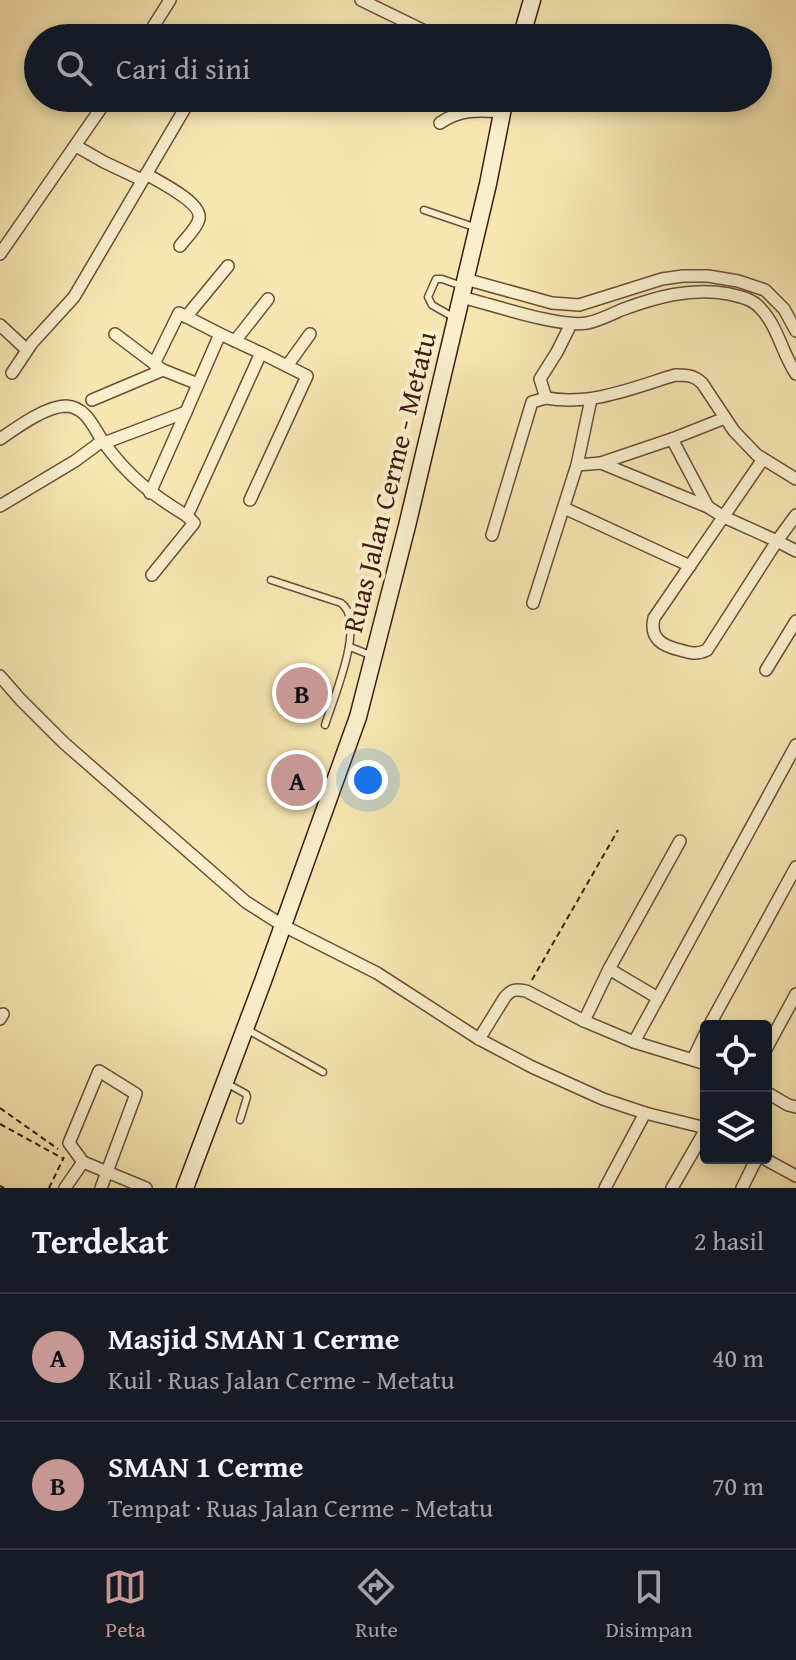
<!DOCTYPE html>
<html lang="id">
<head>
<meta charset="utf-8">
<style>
  :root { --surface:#171b24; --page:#242831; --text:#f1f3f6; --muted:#9ea1a6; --line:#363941; --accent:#c59692 }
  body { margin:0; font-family:"Gentium Book Plus",serif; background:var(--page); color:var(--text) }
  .controls { position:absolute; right:24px; bottom:24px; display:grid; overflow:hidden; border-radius:8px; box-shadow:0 4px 12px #0003 }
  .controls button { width:72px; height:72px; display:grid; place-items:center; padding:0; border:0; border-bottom:2px solid var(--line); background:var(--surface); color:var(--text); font:40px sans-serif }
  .you { position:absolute; left:368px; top:780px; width:28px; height:28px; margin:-20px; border:6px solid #fff; border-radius:50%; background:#1a73e8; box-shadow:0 0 0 12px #1a73e833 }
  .badge { display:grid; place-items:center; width:52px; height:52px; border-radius:50%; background:var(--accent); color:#111; font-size:26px; font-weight:700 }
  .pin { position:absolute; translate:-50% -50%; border:4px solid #fff; box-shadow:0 2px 8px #0006 }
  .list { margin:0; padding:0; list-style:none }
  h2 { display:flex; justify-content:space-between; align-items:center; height:104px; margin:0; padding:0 32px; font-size:34px }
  h2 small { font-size:26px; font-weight:400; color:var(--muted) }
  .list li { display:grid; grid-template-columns:52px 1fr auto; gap:24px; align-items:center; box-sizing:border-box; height:128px; padding:0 32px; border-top:2px solid var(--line) }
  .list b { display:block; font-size:30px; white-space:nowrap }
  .list p { margin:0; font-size:26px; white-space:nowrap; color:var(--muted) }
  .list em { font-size:26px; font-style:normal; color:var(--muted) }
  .icon { flex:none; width:44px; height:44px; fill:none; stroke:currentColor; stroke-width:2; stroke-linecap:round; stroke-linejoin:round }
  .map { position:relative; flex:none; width:796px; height:1188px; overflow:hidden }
  .search { position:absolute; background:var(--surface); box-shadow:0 4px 12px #0003; left:24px; right:24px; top:24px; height:88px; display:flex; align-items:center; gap:20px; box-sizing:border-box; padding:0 28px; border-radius:44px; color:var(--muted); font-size:30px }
  .sheet { height:360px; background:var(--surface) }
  nav { display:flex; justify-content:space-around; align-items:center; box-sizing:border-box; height:112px; border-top:2px solid var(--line); background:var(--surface); font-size:22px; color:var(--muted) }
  nav a { display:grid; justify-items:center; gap:4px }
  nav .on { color:var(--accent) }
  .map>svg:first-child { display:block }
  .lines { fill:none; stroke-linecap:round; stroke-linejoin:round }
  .service-casing { stroke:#6c4e36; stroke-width:9 }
  .minor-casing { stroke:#6c4e36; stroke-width:14 }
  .secondary-casing { stroke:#3e1b0d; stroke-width:19 }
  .path { stroke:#3e1b0d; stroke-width:2; stroke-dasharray:6 4; stroke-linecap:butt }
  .service { stroke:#f9efcd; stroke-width:6 }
  .minor { stroke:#f9efcd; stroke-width:11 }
  .secondary { stroke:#f9efcd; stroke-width:16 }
  .labels { text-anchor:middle; stroke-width:8; stroke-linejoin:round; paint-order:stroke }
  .street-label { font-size:28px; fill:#3e1b0d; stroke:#f9efcd }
</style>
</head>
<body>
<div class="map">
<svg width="796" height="1188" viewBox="0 0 796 1188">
  <rect width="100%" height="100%" fill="#f6e7b2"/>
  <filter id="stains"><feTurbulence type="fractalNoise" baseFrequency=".0025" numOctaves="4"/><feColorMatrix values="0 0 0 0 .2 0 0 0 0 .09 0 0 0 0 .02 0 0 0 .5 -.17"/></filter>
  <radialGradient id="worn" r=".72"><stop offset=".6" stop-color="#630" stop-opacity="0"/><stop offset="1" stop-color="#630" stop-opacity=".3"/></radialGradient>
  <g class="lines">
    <defs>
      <g id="service">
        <path d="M424 210 477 228"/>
        <path d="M453 317 432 305 428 297 436 279H442L462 286"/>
        <path d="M271 580 341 603C367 622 333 699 325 725"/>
        <path d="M350 647 373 656"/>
        <path d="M248 1030 323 1072"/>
        <path d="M228 1084 246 1094 247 1097 240 1120"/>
      </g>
      <g id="minor">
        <path d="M361 0 439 38"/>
        <path d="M146 38 170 0"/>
        <path d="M440 123C460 109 478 110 502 112"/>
        <path d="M76 146 104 162 142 180"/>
        <path d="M146 174C158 181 203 203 199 219 197 228 186 238 180 246"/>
        <path d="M0 254 108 98"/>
        <path d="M465 279 552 303 579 305 662 279 683 276H708L738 281 765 290 784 309 796 331"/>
        <path d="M461 297C491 304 559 328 587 323 598 321 610 315 621 310 656 297 691 287 729 294 741 297 753 299 761 309 778 327 782 353 796 374"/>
        <path d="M186 317 228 266"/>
        <path d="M571 324 557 352 540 379 546 398C591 406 633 388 675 375 686 375 694 375 702 383L734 431 757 455 796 479"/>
        <path d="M0 325 27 350"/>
        <path d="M115 334 160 368"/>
        <path d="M235 341 268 299"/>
        <path d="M154 364 179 313 220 334"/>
        <path d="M287 366 310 334"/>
        <path d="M12 373 32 343 74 297 191 98"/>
        <path d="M591 399 577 465 601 463 708 507 724 517 777 541 707 650C697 655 690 653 680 650 663 646 649 639 654 618L763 459"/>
        <path d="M92 400 163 370 198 384"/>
        <path d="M0 439C16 428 46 406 66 406 87 407 94 429 104 443 129 477 151 494 187 516L261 353 220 334 186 412 104 443"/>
        <path d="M672 439 708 507"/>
        <path d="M601 463 672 439 725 418"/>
        <path d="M150 493 186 412"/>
        <path d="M250 500 307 376 261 353"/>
        <path d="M0 506 75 461 102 441"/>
        <path d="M564 508 690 566"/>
        <path d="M796 515 777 541 796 551"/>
        <path d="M492 535 532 402 546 398"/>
        <path d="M152 575 194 523 187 516"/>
        <path d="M533 603 577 465"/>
        <path d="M766 670 796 621"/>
        <path d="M0 676 20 699 64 743 246 902 282 925 377 973 479 1039 532 1067 603 1099 645 1113 706 1128"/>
        <path d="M609 969 658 998"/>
        <path d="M0 1019 3 1014"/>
        <path d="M584 1021 609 969 680 841"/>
        <path d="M709 1026 796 867"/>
        <path d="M479 1039 505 997C512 989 516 989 526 991L584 1021 634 1042 706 1064"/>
        <path d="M634 1042 796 745"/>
        <path d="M766 1049 796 994"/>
        <path d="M693 1059 706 1032"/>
        <path d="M766 1092 788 1105 796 1107"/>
        <path d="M763 1158 796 1176"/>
        <path d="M83 1162 69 1143 99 1071 136 1094 101 1188"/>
        <path d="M65 1188 83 1162 146 1188"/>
        <path d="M605 1188 645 1113"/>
        <path d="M672 1188 706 1129"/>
        <path d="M742 1188 757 1158"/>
      </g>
      <g id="secondary">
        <path d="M521 38 532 0"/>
        <path d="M185 1188 263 981 358 717 407 526 488 184 505 98"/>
      </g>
    </defs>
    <!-- service casing -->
    <use href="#service" class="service-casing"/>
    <!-- minor casing -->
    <use href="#minor" class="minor-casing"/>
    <!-- secondary casing -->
    <use href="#secondary" class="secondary-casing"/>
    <!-- path -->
    <g class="path">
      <path d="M532 980 618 830"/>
      <path d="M0 1108 58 1149"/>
      <path d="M0 1124 62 1158"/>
      <path d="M0 1186 4 1188"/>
      <path d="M49 1188 64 1157"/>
    </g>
    <!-- service -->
    <use href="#service" class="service"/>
    <!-- minor -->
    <use href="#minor" class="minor"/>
    <!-- secondary -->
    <use href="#secondary" class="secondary"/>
  </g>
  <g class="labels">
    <!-- street labels -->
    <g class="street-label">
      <text transform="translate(389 482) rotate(-76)" y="10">Ruas Jalan Cerme - Metatu</text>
    </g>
  </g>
  <rect width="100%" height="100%" filter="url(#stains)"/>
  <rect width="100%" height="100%" fill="url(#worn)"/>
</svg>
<div class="controls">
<button><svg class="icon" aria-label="locate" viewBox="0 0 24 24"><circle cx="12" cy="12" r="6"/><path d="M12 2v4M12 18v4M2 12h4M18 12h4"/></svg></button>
<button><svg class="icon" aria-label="layers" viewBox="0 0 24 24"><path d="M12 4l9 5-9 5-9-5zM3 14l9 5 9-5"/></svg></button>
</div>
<div class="you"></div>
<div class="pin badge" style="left:297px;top:780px">A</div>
<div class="pin badge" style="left:302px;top:693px">B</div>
<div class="search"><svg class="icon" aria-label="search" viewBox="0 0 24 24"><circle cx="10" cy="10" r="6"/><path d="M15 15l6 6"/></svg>Cari di sini</div>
</div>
<section class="sheet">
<h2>Terdekat<small>2 hasil</small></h2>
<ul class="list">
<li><span class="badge">A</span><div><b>Masjid SMAN 1 Cerme</b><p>Kuil · Ruas Jalan Cerme - Metatu</p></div><em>40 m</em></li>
<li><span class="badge">B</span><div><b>SMAN 1 Cerme</b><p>Tempat · Ruas Jalan Cerme - Metatu</p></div><em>70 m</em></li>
</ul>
</section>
<nav>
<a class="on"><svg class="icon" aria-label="map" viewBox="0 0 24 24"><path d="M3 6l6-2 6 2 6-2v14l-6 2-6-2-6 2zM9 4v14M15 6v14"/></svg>Peta</a>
<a><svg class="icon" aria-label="directions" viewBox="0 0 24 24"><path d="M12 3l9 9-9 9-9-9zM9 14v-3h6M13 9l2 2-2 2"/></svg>Rute</a>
<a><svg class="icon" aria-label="saved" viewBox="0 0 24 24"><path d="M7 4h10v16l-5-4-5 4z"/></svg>Disimpan</a>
</nav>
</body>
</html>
